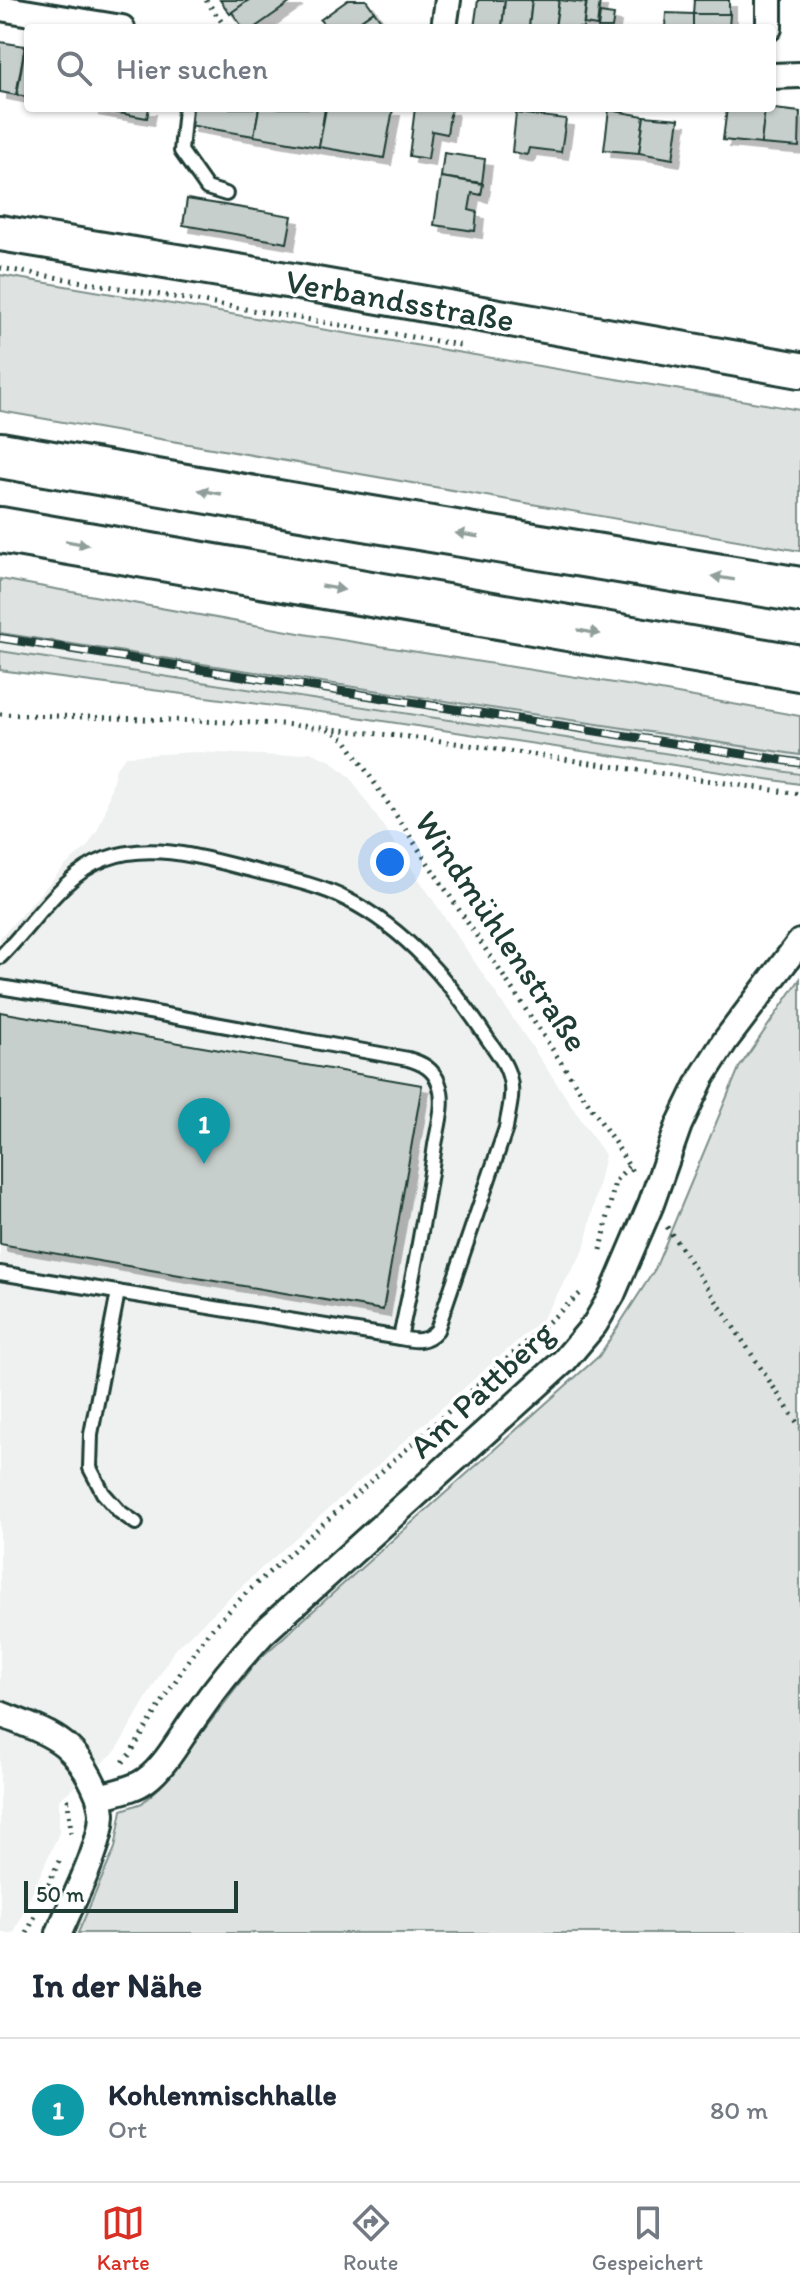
<!DOCTYPE html>
<html lang="de">
<head>
<meta charset="utf-8">
<style>
  :root { --surface:#fff; --page:#f6f6f7; --text:#1f2937; --muted:#747a83; --line:#e0e1e3; --accent:#d93025 }
  body { margin:0; font-family:Itim,sans-serif; background:var(--page); color:var(--text) }
  .scale { position:absolute; left:24px; bottom:20px; width:214px; box-sizing:border-box; padding-left:8px; border:4px solid #1f3d34; border-top:0; font-size:22px; line-height:28px; white-space:nowrap; color:#1f3d34; -webkit-text-stroke:6px #fff; paint-order:stroke }
  .you { position:absolute; left:390px; top:862px; width:28px; height:28px; margin:-20px; border:6px solid #fff; border-radius:50%; background:#1a73e8; box-shadow:0 0 0 12px #1a73e833 }
  .badge { display:grid; place-items:center; width:52px; height:52px; border-radius:50%; background:var(--accent); color:#fff; font-size:26px; font-weight:700 }
  .pin { position:absolute; translate:-50% -66px; filter:drop-shadow(0 2px 4px #0008) }
  .pin::after { content:''; position:absolute; top:42px; width:28px; height:24px; background:inherit; clip-path:polygon(0 0,100% 0,50% 100%) }
  .list { margin:0; padding:0; list-style:none }
  h2 { display:flex; justify-content:space-between; align-items:center; height:104px; margin:0; padding:0 32px; font-size:34px }
  h2 small { font-size:26px; font-weight:400; color:var(--muted) }
  .list li { display:grid; grid-template-columns:52px 1fr auto; gap:24px; align-items:center; box-sizing:border-box; height:144px; padding:0 32px; border-top:2px solid var(--line) }
  .list b { display:block; font-size:30px; white-space:nowrap }
  .list p { margin:0; font-size:26px; white-space:nowrap; color:var(--muted) }
  .list em { font-size:26px; font-style:normal; color:var(--muted) }
  .icon { flex:none; width:44px; height:44px; fill:none; stroke:currentColor; stroke-width:2; stroke-linecap:round; stroke-linejoin:round }
  .map { position:relative; flex:none; width:800px; height:1933px; overflow:hidden }
  .search { position:absolute; background:var(--surface); box-shadow:0 2px 6px #0004; left:24px; right:24px; top:24px; height:88px; display:flex; align-items:center; gap:20px; box-sizing:border-box; padding:0 28px; border-radius:8px; color:var(--muted); font-size:30px }
  .sheet { height:248px; background:var(--surface) }
  nav { display:flex; justify-content:space-around; align-items:center; box-sizing:border-box; height:112px; border-top:2px solid var(--line); background:var(--surface); font-size:22px; color:var(--muted) }
  nav a { display:grid; justify-items:center; gap:4px }
  nav .on { color:var(--accent) }
  .map>svg:first-child { display:block }
  .built { fill:#eef1f0 }
  .green { fill:#dee3e2; stroke:#7e908b; stroke-width:2 }
  .building { fill:#c7cfcc; stroke:#1f3d34; stroke-width:2; filter:url(#shadow) }
  .lines { fill:none; stroke-linecap:round; stroke-linejoin:round }
  .service-casing { stroke:#1f3d34; stroke-width:18 }
  .minor-casing { stroke:#1f3d34; stroke-width:30 }
  .secondary-casing { stroke:#1f3d34; stroke-width:40 }
  .motorway-casing { stroke:#1f3d34; stroke-width:50 }
  .path { stroke:#1f3d34; stroke-width:5; stroke-dasharray:2 6; stroke-linecap:butt }
  .service { stroke:#fff; stroke-width:12 }
  .minor { stroke:#fff; stroke-width:24 }
  .secondary { stroke:#fff; stroke-width:34 }
  .motorway { stroke:#fff; stroke-width:44 }
  .rail-casing { stroke:#1f3d34; stroke-width:9 }
  .rail { stroke:#fff; stroke-width:6; stroke-dasharray:18; stroke-linecap:butt }
  .oneway { fill:#8f9e9a }
  .labels { text-anchor:middle; stroke-width:7; stroke-linejoin:round; paint-order:stroke }
  .street-label { font-size:34px; fill:#1f3d34; stroke:#fff }
</style>
</head>
<body>
<div class="map">
<svg width="800" height="1933" viewBox="0 0 800 1933">
  <defs>
    <filter id="shadow"><feDropShadow dx="7" dy="7" stdDeviation="0" flood-color="#0004"/></filter>
  </defs>
  <rect width="100%" height="100%" fill="#fff"/>
  <filter id="ink" filterUnits="userSpaceOnUse"><feTurbulence type="fractalNoise" baseFrequency=".0125" numOctaves="2"/><feDisplacementMap in="SourceGraphic" scale="16" xChannelSelector="R" yChannelSelector="G"/><feConvolveMatrix kernelMatrix="1 2 1 2 8 2 1 2 1" color-interpolation-filters="sRGB"/></filter>
  <g filter="url(#ink)">
    <!-- built -->
    <g class="built">
      <path d="M0 633 800 755V774L0 651Z"/>
      <path d="M196 752 281 756 310 752 331 761 350 777 605 1155 584 1250 543 1318 254 1575 174 1650 116 1751 59 1800V1833L14 1933H0V938L64 867 87 847 97 831 105 812 116 768 126 756Z"/>
    </g>
    <!-- green -->
    <g class="green">
      <path d="M0 275 800 410V551L0 411Z"/>
      <path d="M0 579 310 635 633 686 800 716V755L0 633Z"/>
      <path d="M0 651 800 774V784L343 715 0 670Z"/>
      <path d="M800 979V1933H78L115 1848 122 1810 142 1803 160 1787 258 1660 599 1356 655 1269 739 1068Z"/>
    </g>
    <!-- building -->
    <g class="building">
      <path d="M220 0H249L230 14Z"/>
      <path d="M249 0H294L254 28H243L232 12Z"/>
      <path d="M348 0H366L374 11 350 28H327L320 20Z"/>
      <path d="M478 0H505L502 28H474Z"/>
      <path d="M505 0H532L529 28H502Z"/>
      <path d="M532 0H559L555 28H529Z"/>
      <path d="M559 0 586 3 583 28H555Z"/>
      <path d="M587 0H600L597 26 584 24Z"/>
      <path d="M694 0H729V14H693Z"/>
      <path d="M374 11 386 28H361L357 23Z"/>
      <path d="M600 13 614 15 612 28H598Z"/>
      <path d="M666 13 693 14V28H665Z"/>
      <path d="M693 14H730L729 28H693Z"/>
      <path d="M0 42 25 46 16 95 0 92Z"/>
      <path d="M25 46 28 47V97L17 95Z"/>
      <path d="M91 108H149L147 118Z"/>
      <path d="M192 108H259L254 136 189 125Z"/>
      <path d="M259 108H325L319 147 254 136Z"/>
      <path d="M326 108 393 109 384 158 319 147Z"/>
      <path d="M415 108H451L447 134 432 131 428 159 409 156Z"/>
      <path d="M727 108H765L761 144 723 140Z"/>
      <path d="M765 108 800 112 799 147 761 144Z"/>
      <path d="M609 110 644 116 639 153 604 150Z"/>
      <path d="M516 113 566 119 561 152 529 148 527 155 512 152Z"/>
      <path d="M644 116 679 119 673 159 639 153Z"/>
      <path d="M444 153 485 159 482 183 441 177Z"/>
      <path d="M441 177 483 184 481 195 472 193 469 210 477 212 475 231 434 225Z"/>
      <path d="M187 199 292 216 287 243 183 225Z"/>
      <path d="M0 1012 422 1085 383 1310 0 1244Z"/>
    </g>
    <g class="lines">
      <defs>
        <g id="service">
          <path d="M185 108 181 151 207 188 226 194"/>
          <path d="M0 957C32 926 63 874 105 859 147 843 194 855 236 866 272 876 313 882 346 899 406 929 451 983 487 1038 496 1051 507 1064 510 1080 514 1095 508 1113 506 1128L437 1330C426 1343 415 1341 400 1338"/>
          <path d="M0 987 144 1011 408 1059C422 1063 434 1069 439 1084 446 1102 438 1127 435 1145 426 1210 414 1273 400 1338L0 1273"/>
          <path d="M118 1292 91 1434 90 1468 103 1493 120 1512 136 1523"/>
        </g>
        <g id="minor">
          <path d="M0 8 122 28"/>
          <path d="M444 28 448 0"/>
          <path d="M769 28V0"/>
          <path d="M772 76 800 75"/>
          <path d="M0 1714C53 1735 76 1740 99 1797"/>
          <path d="M59 1933C72 1901 101 1849 102 1815 102 1809 100 1803 99 1797 115 1792 133 1790 146 1780 165 1767 182 1735 196 1716 216 1687 239 1659 263 1633L564 1361 595 1324 612 1295 651 1204 679 1125 702 1077 725 1041 800 942"/>
        </g>
        <path id="secondary" d="M0 233 311 284 800 370"/>
        <g id="motorway">
          <path d="M0 455 371 519 800 590"/>
          <path d="M0 530 800 668"/>
        </g>
      </defs>
      <!-- service casing -->
      <use href="#service" class="service-casing"/>
      <!-- minor casing -->
      <use href="#minor" class="minor-casing"/>
      <!-- secondary casing -->
      <use href="#secondary" class="secondary-casing"/>
      <!-- motorway casing -->
      <use href="#motorway" class="motorway-casing"/>
      <!-- path -->
      <g class="path">
        <path d="M206 0 226 28"/>
        <path d="M0 268 460 345"/>
        <path d="M0 714 283 724 428 739 800 794"/>
        <path d="M328 729 345 739 617 1146 634 1175"/>
        <path d="M667 1227 800 1427"/>
        <path d="M601 1250 615 1181 629 1166"/>
        <path d="M123 1762 130 1754 191 1656 208 1633 247 1592 583 1291"/>
        <path d="M71 1833 68 1801 73 1800"/>
        <path d="M45 1892 61 1857"/>
        <path d="M27 1933 35 1916"/>
      </g>
      <!-- service -->
      <use href="#service" class="service"/>
      <!-- minor -->
      <use href="#minor" class="minor"/>
      <!-- secondary -->
      <use href="#secondary" class="secondary"/>
      <!-- motorway -->
      <use href="#motorway" class="motorway"/>
      <defs>
        <path id="rail" d="M0 638 800 763"/>
      </defs>
      <!-- rail casing -->
      <use href="#rail" class="rail-casing"/>
      <!-- rail -->
      <use href="#rail" class="rail"/>
    </g>
    <!-- one-way arrows -->
    <defs><path id="oneway-solid" d="M-6-.8H1V-3.2L6.5 0L1 3.2V.8H-6Z" transform="scale(2)"/></defs>
    <g class="oneway">
      <use href="#oneway-solid" transform="translate(210 492) rotate(-170)"/>
      <use href="#oneway-solid" transform="translate(467 535) rotate(-171)"/>
      <use href="#oneway-solid" transform="translate(77 543) rotate(10)"/>
      <use href="#oneway-solid" transform="translate(723 578) rotate(-171)"/>
      <use href="#oneway-solid" transform="translate(333 588) rotate(10)"/>
      <use href="#oneway-solid" transform="translate(589 632) rotate(10)"/>
    </g>
  </g>
  <g class="labels">
    <!-- street labels -->
    <g class="street-label">
      <text transform="translate(400 300) rotate(10)" y="12">Verbandsstraße</text>
      <text transform="translate(502 931) rotate(56)" y="12">Windmühlenstraße</text>
      <text transform="translate(481 1389) rotate(-43)" y="12">Am Pattberg</text>
    </g>
  </g>
</svg>
<div class="scale">50 m</div>
<div class="you"></div>
<div class="pin badge" style="left:204px;top:1164px;background:#0f9aa8">1</div>
<div class="search"><svg class="icon" aria-label="search" viewBox="0 0 24 24"><circle cx="10" cy="10" r="6"/><path d="M15 15l6 6"/></svg>Hier suchen</div>
</div>
<section class="sheet">
<h2>In der Nähe<small></small></h2>
<ul class="list">
<li><span class="badge" style="background:#0f9aa8">1</span><div><b>Kohlenmischhalle</b><p>Ort</p></div><em>80 m</em></li>
</ul>
</section>
<nav>
<a class="on"><svg class="icon" aria-label="map" viewBox="0 0 24 24"><path d="M3 6l6-2 6 2 6-2v14l-6 2-6-2-6 2zM9 4v14M15 6v14"/></svg>Karte</a>
<a><svg class="icon" aria-label="directions" viewBox="0 0 24 24"><path d="M12 3l9 9-9 9-9-9zM9 14v-3h6M13 9l2 2-2 2"/></svg>Route</a>
<a><svg class="icon" aria-label="saved" viewBox="0 0 24 24"><path d="M7 4h10v16l-5-4-5 4z"/></svg>Gespeichert</a>
</nav>
</body>
</html>
